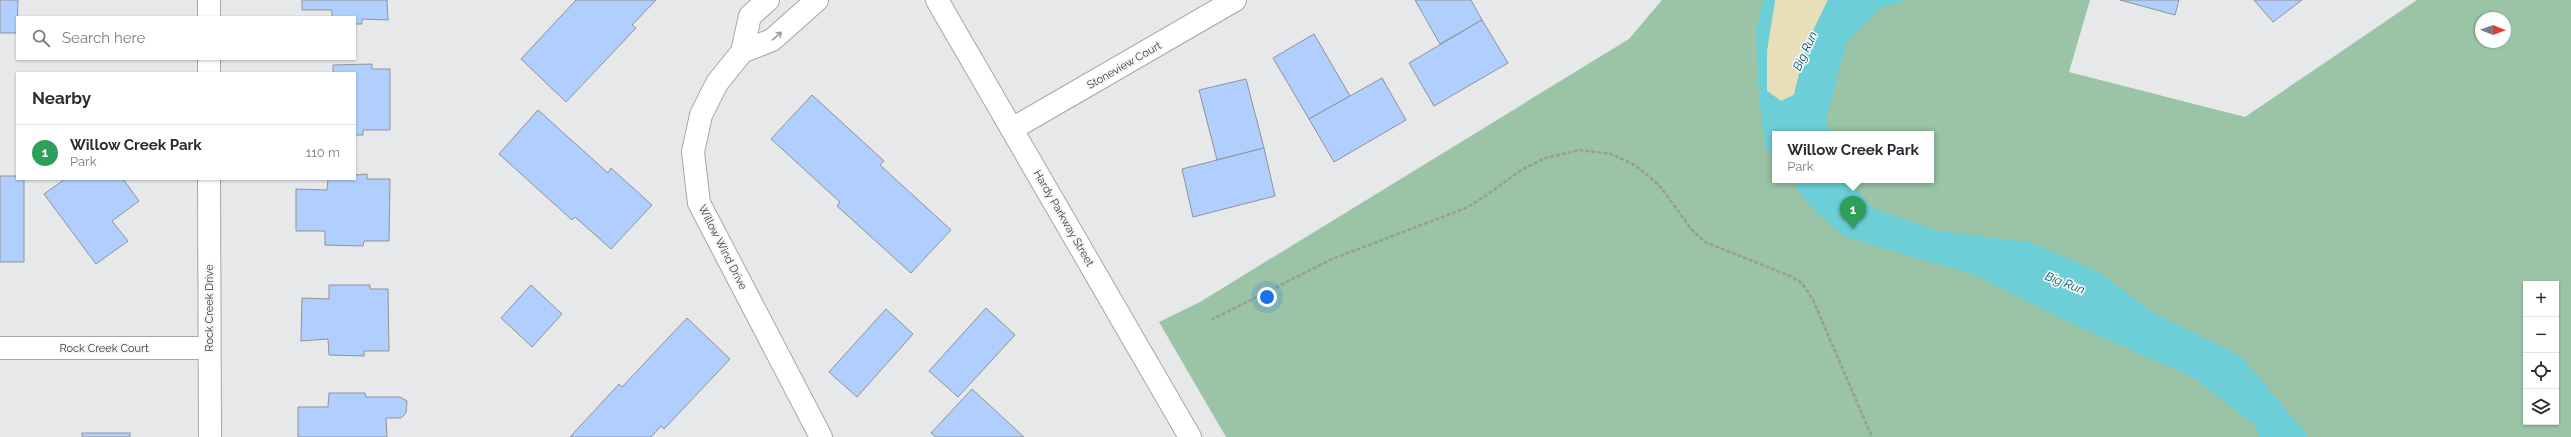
<!DOCTYPE html>
<html lang="en">
<head>
<meta charset="utf-8">
<style>
  :root { --surface:#fff; --page:#f7f7f7; --text:#2b2b33; --muted:#7c7c81; --line:#e1e1e2; --accent:#2563eb }
  body { margin:0; font-family:Raleway,sans-serif; background:var(--page); color:var(--text) }
  .controls { position:absolute; right:12px; bottom:12px; display:grid; overflow:hidden; border-radius:0px; box-shadow:0 1px 3px #0004 }
  .controls button { width:36px; height:36px; display:grid; place-items:center; padding:0; border:0; border-bottom:1px solid var(--line); background:var(--surface); color:var(--text); font:20px sans-serif }
  .compass { position:absolute; left:2475px; top:12px; width:36px; height:36px; border-radius:50%; background:var(--surface); box-shadow:0 1px 3px #0004; rotate:91deg }
  .you { position:absolute; left:1267px; top:297px; width:14px; height:14px; margin:-10px; border:3px solid #fff; border-radius:50%; background:#1a73e8; box-shadow:0 0 0 6px #1a73e833 }
  .badge { display:grid; place-items:center; width:26px; height:26px; border-radius:50%; background:var(--accent); color:#fff; font-size:13px; font-weight:700 }
  .pin { position:absolute; translate:-50% -33px; filter:drop-shadow(0 1px 2px #0008) }
  .pin::after { content:''; position:absolute; top:21px; width:14px; height:12px; background:inherit; clip-path:polygon(0 0,100% 0,50% 100%) }
  .popup { position:absolute; left:1772px; top:131px; width:162px; height:52px; box-sizing:border-box; display:grid; place-content:center; border-radius:0px; background:var(--surface); filter:drop-shadow(0 1px 3px #0005); font-size:13px; white-space:nowrap; color:var(--muted) }
  .popup b { font-size:15px; color:var(--text) }
  .popup::after { content:''; position:absolute; left:50%; top:100%; margin-left:-8px; border:8px solid transparent; border-top-color:var(--surface) }
  .list { margin:0; padding:0; list-style:none }
  h2 { display:flex; justify-content:space-between; align-items:center; height:52px; margin:0; padding:0 16px; font-size:17px }
  h2 small { font-size:13px; font-weight:400; color:var(--muted) }
  .list li { display:grid; grid-template-columns:26px 1fr auto; gap:12px; align-items:center; box-sizing:border-box; height:56px; padding:0 16px; border-top:1px solid var(--line) }
  .list b { display:block; font-size:15px; white-space:nowrap }
  .list p { margin:0; font-size:13px; white-space:nowrap; color:var(--muted) }
  .list em { font-size:13px; font-style:normal; color:var(--muted) }
  .icon { flex:none; width:22px; height:22px; fill:none; stroke:currentColor; stroke-width:2; stroke-linecap:round; stroke-linejoin:round }
  .map { position:relative; flex:none; width:2571px; height:437px; overflow:hidden }
  .search { position:absolute; background:var(--surface); box-shadow:0 1px 3px #0004; left:16px; top:16px; width:340px; height:44px; display:flex; align-items:center; gap:10px; box-sizing:border-box; padding:0 14px; border-radius:0px; color:var(--muted); font-size:15px }
  .panel { position:absolute; background:var(--surface); box-shadow:0 1px 3px #0004; left:16px; top:72px; width:340px; height:108px; border-radius:0px }
  .map>svg:first-child { display:block }
  .green { fill:#9bc3a5; fill-rule:evenodd }
  .sand { fill:#e8deb9 }
  .water { fill:#6ccfd8 }
  .building { fill:#b0cefe; stroke:#919395 }
  .lines { fill:none; stroke-linecap:round; stroke-linejoin:round }
  .street-casing { stroke:#a5a6a9; stroke-width:24 }
  .secondary-casing { stroke:#a5a6a9; stroke-width:24 }
  .path { stroke:#9a9b9d; stroke-width:2.5; stroke-dasharray:4 2; stroke-linecap:butt }
  .street { stroke:#fff; stroke-width:22 }
  .secondary { stroke:#fff; stroke-width:22 }
  .oneway { stroke:#9c9d9e }
  .labels { text-anchor:middle; stroke-width:3.5; stroke-linejoin:round; paint-order:stroke }
  .street-label { font-size:11px; fill:#3a3b3c; stroke:#f3f5f8 }
  .water-label { font-size:12px; font-style:italic; fill:#005c63; stroke:#f3f5f8 }
</style>
</head>
<body>
<div class="map">
<svg width="2571" height="437" viewBox="0 0 2571 437">
  <rect width="100%" height="100%" fill="#e6e8ea"/>
  <!-- green -->
  <path class="green" d="M1662 0H2090L2069 72 2245 117 2417 0H2571V437H1226L1159 322 1200 302 1629 39ZM2481 18H2505V42H2481ZM1775 134H1931V180H1775ZM2526 284H2556V422H2526Z"/>
  <!-- sand -->
  <path class="sand" d="M1775 0H1828L1807 43 1794 95 1781 101 1767 91V50Z"/>
  <!-- water -->
  <g class="water">
    <path d="M1763 0H1775L1767 50V91L1781 101 1794 95 1807 43 1828 0H1906L1881 8 1847 42 1826 120 1831 134H1775V160L1765 146 1758 86 1756 32Z"/>
    <path d="M1790 180H1848L1874 209 1939 231 2030 242 2099 272 2154 313 2241 356 2305 432 2307 437H2259L2255 425 2194 378 2073 324 1974 275 1843 236 1810 206Z"/>
  </g>
  <!-- building -->
  <g class="building">
    <path d="M0 0H18L17 33H0Z"/>
    <path d="M302 0H387L388 20 362 19V24H355V17H332V10H302Z"/>
    <path d="M576 0H656L632 25 636 28 566 102 521 59Z"/>
    <path d="M1415 0H1471L1482 20 1440 44Z"/>
    <path d="M2120 0H2179L2175 15Z"/>
    <path d="M2254 0H2302L2273 22Z"/>
    <path d="M1482 20 1508 63 1434 106 1409 63Z"/>
    <path d="M1314 34 1350 96 1309 119 1273 58Z"/>
    <path d="M372 64V69H390V130H363V135H355V73H333V65Z"/>
    <path d="M1382 78 1406 120 1334 162 1309 119Z"/>
    <path d="M1246 79 1264 148 1217 160 1199 90Z"/>
    <path d="M812 95 884 161 880 165 951 230 911 273 837 206 840 202 771 139Z"/>
    <path d="M538 110 608 173 611 168 652 205 611 249 575 217 572 220 499 154Z"/>
    <path d="M1264 148 1275 196 1193 217 1182 169Z"/>
    <path d="M367 174V179H390L389 241H364L363 246 325 245V231H296V189L327 190 328 179H355V175Z"/>
    <path d="M0 176H17V179H24V262H0Z"/>
    <path d="M65 179H123L139 201 112 221 128 241 96 264 44 194Z"/>
    <path d="M329 285H370V289H388L389 351H364V356L329 355 328 339 301 341 302 298 329 299Z"/>
    <path d="M531 285 562 314 532 347 501 318Z"/>
    <path d="M986 308 1015 335 958 397 929 371Z"/>
    <path d="M886 309 913 334 857 397 829 372Z"/>
    <path d="M687 318 730 359 664 429 661 426 651 437H570L619 384 622 387Z"/>
    <path d="M972 389 1024 437H936L931 433Z"/>
    <path d="M329 393H365L366 397H400L407 401 406 413 401 418H386L387 437H298V407H328Z"/>
    <rect x="82" y="433" width="48" height="4"/>
  </g>
  <g class="lines">
    <defs>
      <g id="street">
        <path d="M209 0V17"/>
        <path d="M768 0 750 16 742 52 717 83 701 115 693 152 699 203 821 437"/>
        <path d="M742 52 772 40 817 0"/>
        <path d="M209 59V73"/>
        <path d="M1012 129 1235 0"/>
        <path d="M209 179 210 437"/>
        <path d="M0 348H209"/>
      </g>
      <path id="secondary" d="M937 0 1190 437"/>
    </defs>
    <!-- street casing -->
    <use href="#street" class="street-casing"/>
    <!-- secondary casing -->
    <use href="#secondary" class="secondary-casing"/>
    <!-- path -->
    <path class="path" d="M1211 320 1332 259 1466 208 1487 195 1521 170 1545 158 1580 150 1611 154 1635 165 1659 185 1692 230 1705 242 1790 276 1802 283 1813 300 1872 437"/>
    <!-- street -->
    <use href="#street" class="street"/>
    <!-- secondary -->
    <use href="#secondary" class="secondary"/>
  </g>
  <!-- one-way arrows -->
  <defs><path id="oneway-shaft" d="M-6 0H5M1.5-3L5.5 0L1.5 3" fill="none" stroke-width="1.6" stroke-linecap="round" stroke-linejoin="round"/></defs>
  <use class="oneway" href="#oneway-shaft" transform="translate(777 36) rotate(-41)"/>
  <g class="labels">
    <!-- street labels -->
    <g class="street-label">
      <text transform="translate(1124 65) rotate(-30)" y="4">Stoneview Court</text>
      <text transform="translate(1064 218) rotate(60)" y="4">Hardy Parkway Street</text>
      <text transform="translate(723 247) rotate(63)" y="4">Willow Wind Drive</text>
      <text transform="translate(209 308) rotate(-90)" y="4">Rock Creek Drive</text>
      <text x="104" y="352">Rock Creek Court</text>
    </g>
    <!-- water labels -->
    <g class="water-label">
      <text transform="translate(1805 51) rotate(-65)" y="4">Big Run</text>
      <text transform="translate(2065 283) rotate(21)" y="4">Big Run</text>
    </g>
  </g>
</svg>
<div class="controls">
<button>+</button>
<button>−</button>
<button><svg class="icon" aria-label="locate" viewBox="0 0 24 24"><circle cx="12" cy="12" r="6"/><path d="M12 2v4M12 18v4M2 12h4M18 12h4"/></svg></button>
<button><svg class="icon" aria-label="layers" viewBox="0 0 24 24"><path d="M12 4l9 5-9 5-9-5zM3 14l9 5 9-5"/></svg></button>
</div>
<svg class="compass" viewBox="-18 -18 36 36"><path d="M0-13l5 13h-10z" fill="#e53935"/><path d="M0 13l5-13h-10z" fill="#7c7c81"/></svg>
<div class="you"></div>
<div class="pin badge" style="left:1853px;top:229px;background:#2e9e5b">1</div>
<div class="popup"><b>Willow Creek Park</b>Park</div>
<div class="search"><svg class="icon" aria-label="search" viewBox="0 0 24 24"><circle cx="10" cy="10" r="6"/><path d="M15 15l6 6"/></svg>Search here</div>
<section class="panel">
<h2>Nearby<small></small></h2>
<ul class="list">
<li><span class="badge" style="background:#2e9e5b">1</span><div><b>Willow Creek Park</b><p>Park</p></div><em>110 m</em></li>
</ul>
</section>
</div>
</body>
</html>
